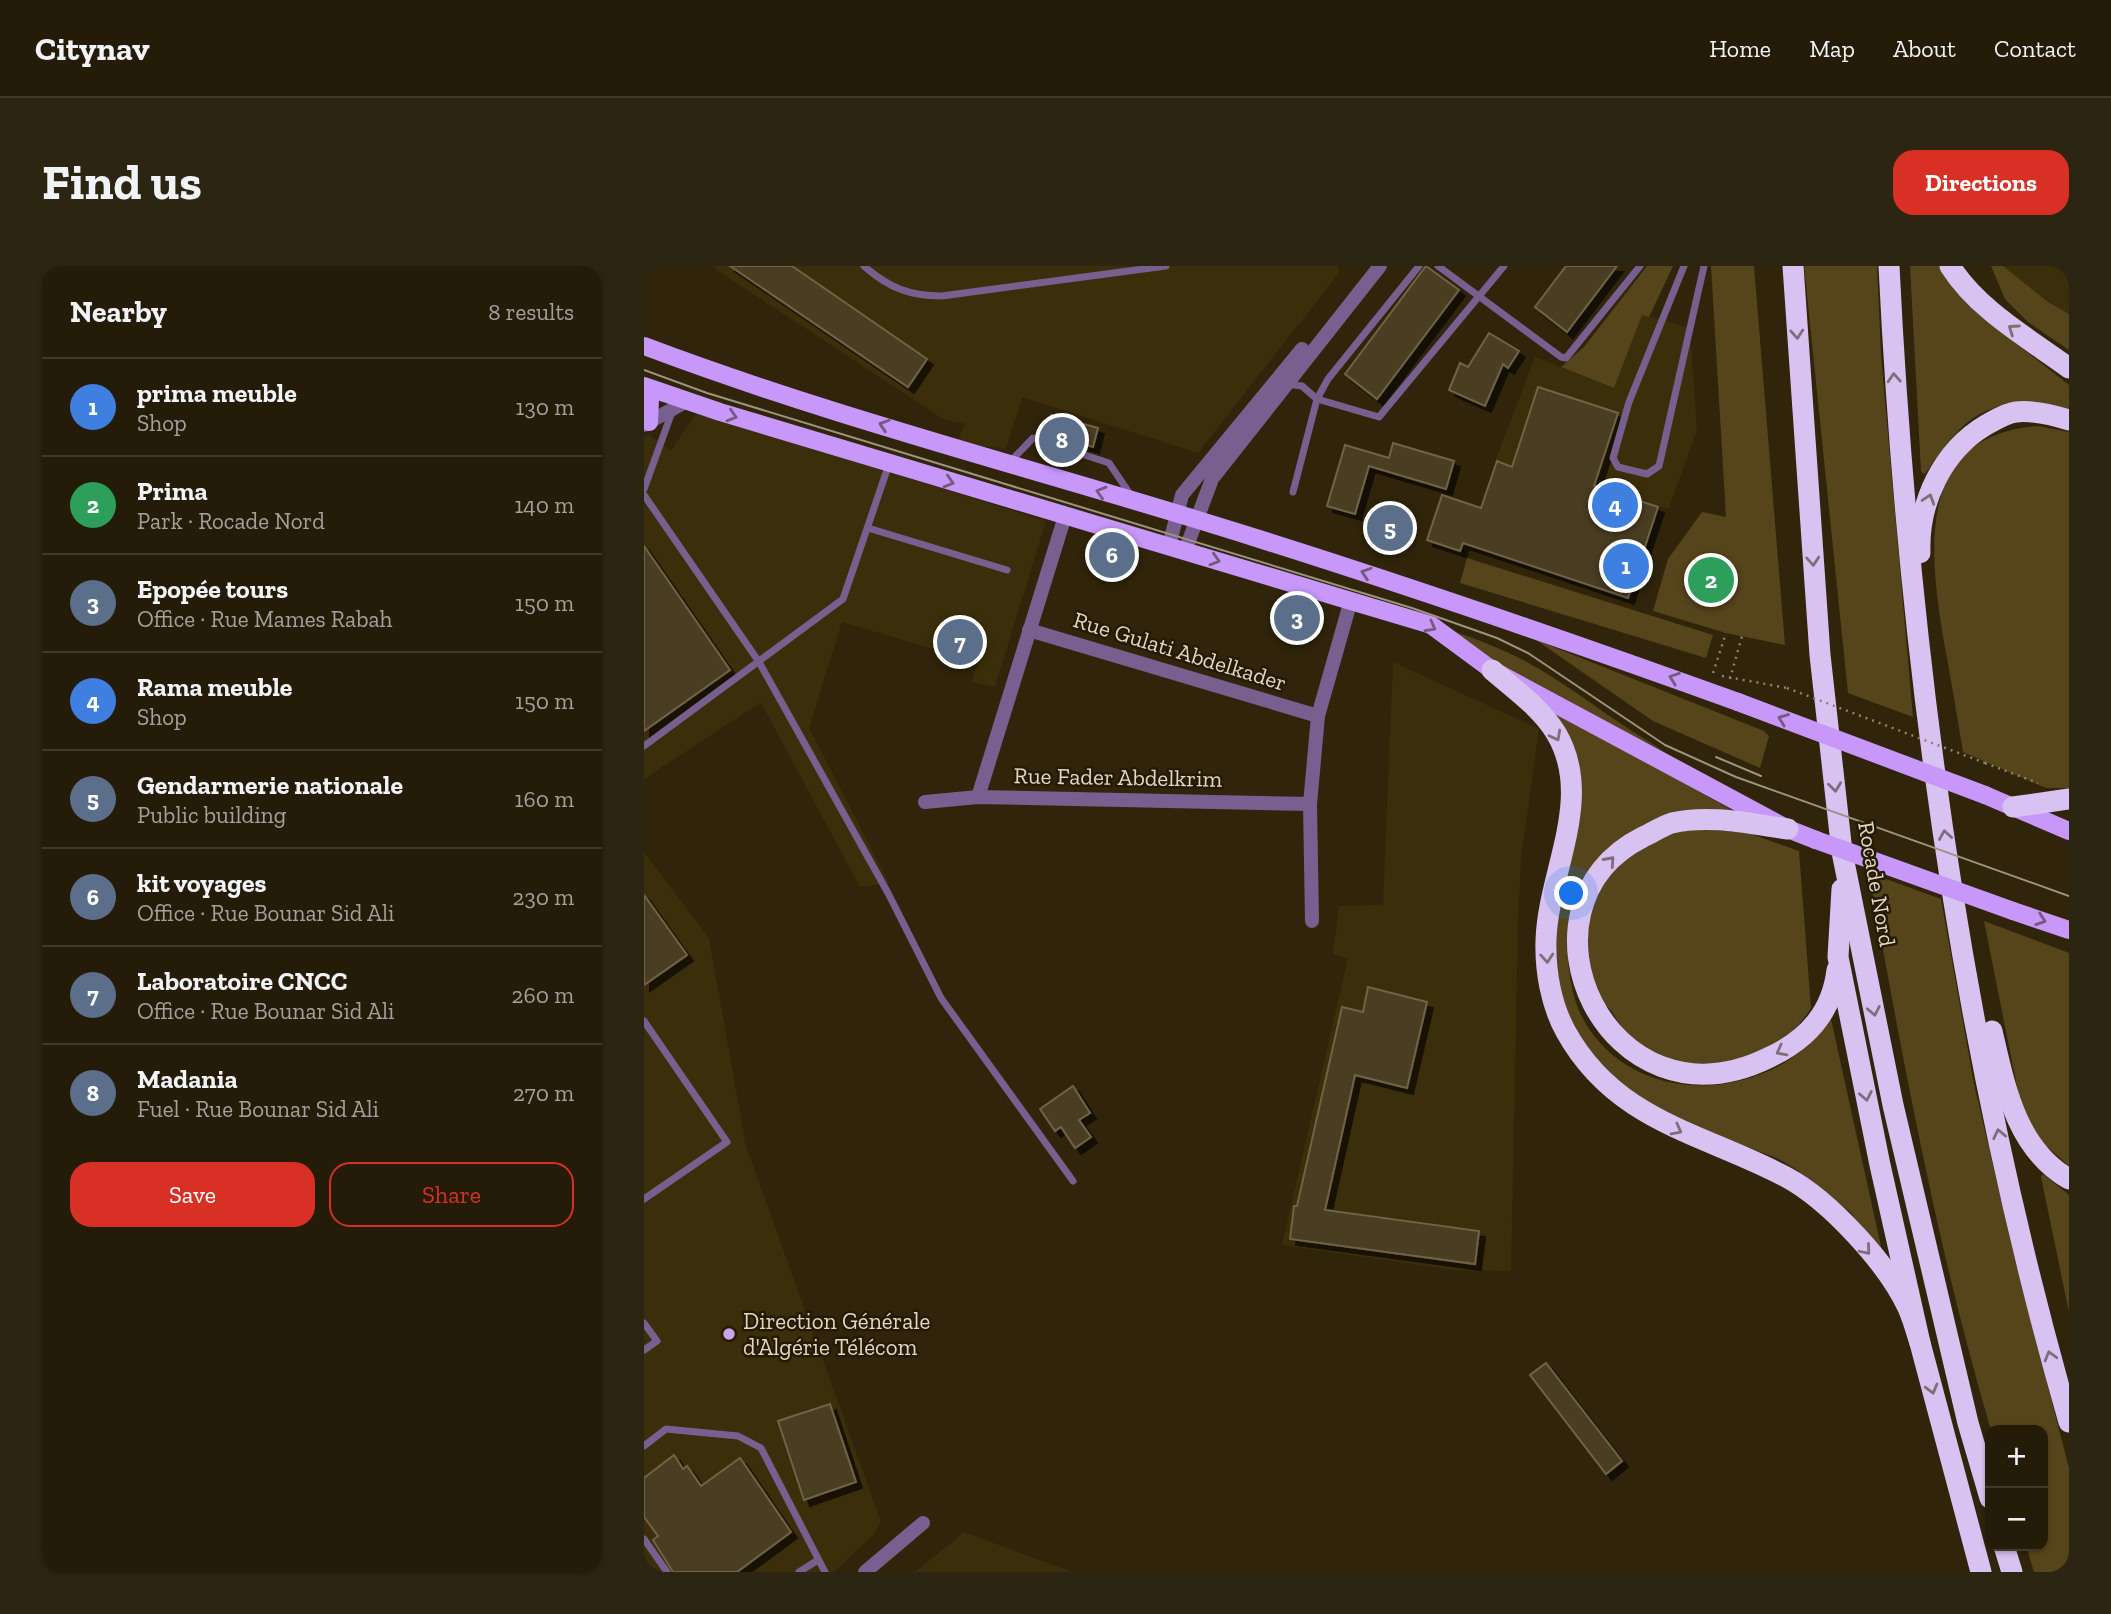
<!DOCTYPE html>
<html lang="en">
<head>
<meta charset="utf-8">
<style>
  :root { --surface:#241c08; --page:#2c2512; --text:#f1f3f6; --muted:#a3a19c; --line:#413a29; --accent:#d93025 }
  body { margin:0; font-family:"Zilla Slab",serif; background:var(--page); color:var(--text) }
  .controls { position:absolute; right:21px; bottom:21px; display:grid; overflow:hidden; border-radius:14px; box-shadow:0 2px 5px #0004 }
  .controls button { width:63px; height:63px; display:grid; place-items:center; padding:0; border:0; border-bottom:2px solid var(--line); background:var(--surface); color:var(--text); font:35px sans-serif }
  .you { position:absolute; left:928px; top:628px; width:24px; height:24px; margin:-18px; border:5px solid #fff; border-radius:50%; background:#1a73e8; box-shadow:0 0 0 10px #1a73e833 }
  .badge { display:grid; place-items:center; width:46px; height:46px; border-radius:50%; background:var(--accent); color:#fff; font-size:23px; font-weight:700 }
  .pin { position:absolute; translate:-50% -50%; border:4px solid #fff; box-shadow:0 2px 7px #0006 }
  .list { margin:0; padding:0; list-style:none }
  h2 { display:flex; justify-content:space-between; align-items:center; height:91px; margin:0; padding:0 28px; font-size:30px }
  h2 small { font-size:23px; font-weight:400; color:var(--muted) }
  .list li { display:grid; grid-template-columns:46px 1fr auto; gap:21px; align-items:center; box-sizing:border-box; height:98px; padding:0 28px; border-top:2px solid var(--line) }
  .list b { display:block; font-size:26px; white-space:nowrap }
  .list p { margin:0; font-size:23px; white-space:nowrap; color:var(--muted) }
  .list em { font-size:23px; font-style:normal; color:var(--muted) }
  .actions { display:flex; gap:14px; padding:21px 28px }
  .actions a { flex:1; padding:16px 0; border:2px solid var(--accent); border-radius:21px; text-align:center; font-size:24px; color:var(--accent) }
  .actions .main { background:var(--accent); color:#fff }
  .map { position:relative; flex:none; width:1425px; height:1306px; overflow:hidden; border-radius:21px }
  header { display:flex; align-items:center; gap:42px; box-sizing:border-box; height:98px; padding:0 35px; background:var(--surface); border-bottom:2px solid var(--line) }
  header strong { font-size:33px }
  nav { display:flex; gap:38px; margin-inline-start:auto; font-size:24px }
  .intro { display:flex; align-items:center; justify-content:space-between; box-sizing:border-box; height:168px; padding:0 42px }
  h1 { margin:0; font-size:49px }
  .button { padding:18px 32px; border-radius:21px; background:var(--accent); color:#fff; font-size:24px; font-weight:700 }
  main { display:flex; gap:42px; padding:0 42px }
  aside { flex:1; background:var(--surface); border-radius:21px; box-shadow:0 2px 5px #0004 }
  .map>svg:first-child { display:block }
  .built { fill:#3b2e0a }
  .green { fill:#56451b }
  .building { fill:#483d22; stroke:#6f6347; stroke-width:2; filter:url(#shadow) }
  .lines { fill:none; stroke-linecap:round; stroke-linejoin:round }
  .path { stroke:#8d8470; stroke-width:2.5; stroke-dasharray:2 5; stroke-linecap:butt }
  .service { stroke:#77608f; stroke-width:7 }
  .minor { stroke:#77608f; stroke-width:14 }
  .tertiary { stroke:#77608f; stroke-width:14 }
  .primary { stroke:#c897fa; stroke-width:18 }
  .motorway { stroke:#d8c2f1; stroke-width:21 }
  .tram { stroke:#9c9480; stroke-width:2 }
  .path-bridge { stroke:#8d8470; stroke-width:2.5; stroke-dasharray:2 5; stroke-linecap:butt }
  .primary-bridge { stroke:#c897fa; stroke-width:18 }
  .oneway { stroke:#7f6e7a }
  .oneway2 { stroke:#77597e }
  .poi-dot { fill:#c8a5ee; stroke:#261b02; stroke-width:2.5 }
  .labels { text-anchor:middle; stroke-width:5; stroke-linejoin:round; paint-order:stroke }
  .street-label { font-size:23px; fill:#dfd8c9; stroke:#261b02 }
  .poi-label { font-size:23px; fill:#dfd8c9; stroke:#261b02; text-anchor:start }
</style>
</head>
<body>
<header>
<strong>Citynav</strong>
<nav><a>Home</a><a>Map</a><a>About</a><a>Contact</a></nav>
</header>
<div class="intro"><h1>Find us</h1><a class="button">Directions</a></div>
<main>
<aside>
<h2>Nearby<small>8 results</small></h2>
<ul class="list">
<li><span class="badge" style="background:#3f7fe0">1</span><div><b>prima meuble</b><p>Shop</p></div><em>130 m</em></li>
<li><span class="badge" style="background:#2e9e5b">2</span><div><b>Prima</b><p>Park · Rocade Nord</p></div><em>140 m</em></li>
<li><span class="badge" style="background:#5c6f8a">3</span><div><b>Epopée tours</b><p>Office · Rue Mames Rabah</p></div><em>150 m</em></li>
<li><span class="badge" style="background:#3f7fe0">4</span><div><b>Rama meuble</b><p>Shop</p></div><em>150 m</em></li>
<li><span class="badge" style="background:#5c6f8a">5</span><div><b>Gendarmerie nationale</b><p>Public building</p></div><em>160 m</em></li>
<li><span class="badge" style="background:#5c6f8a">6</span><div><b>kit voyages</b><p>Office · Rue Bounar Sid Ali</p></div><em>230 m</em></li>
<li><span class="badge" style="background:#5c6f8a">7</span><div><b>Laboratoire CNCC</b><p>Office · Rue Bounar Sid Ali</p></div><em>260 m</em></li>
<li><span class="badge" style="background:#5c6f8a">8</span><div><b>Madania</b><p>Fuel · Rue Bounar Sid Ali</p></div><em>270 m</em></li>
</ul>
<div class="actions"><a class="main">Save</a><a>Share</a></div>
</aside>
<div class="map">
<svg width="1425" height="1306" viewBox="0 0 1425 1306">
  <defs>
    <filter id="shadow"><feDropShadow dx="6" dy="6" stdDeviation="0" flood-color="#0009"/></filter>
  </defs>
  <rect width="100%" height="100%" fill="#30250a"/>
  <!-- built -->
  <g class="built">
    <path d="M67 0H694L695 7 554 187 378 131 362 183 313 176 321 158 299 153Z"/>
    <path d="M1359 0H1425V48L1404 36Z"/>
    <path d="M997 48 1046 62 1053 164 1025 242 1014 241 984 332 825 279 853 190 891 91 970 122Z"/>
    <path d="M53 147 402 255 351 421 328 416 334 396 198 356 165 462 245 617 216 621 117 437 119 435 0 513V171L5 169 27 184Z"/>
    <path d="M749 396 895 463 877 592 874 656 867 1005 811 1004 638 979 704 692 689 688 695 640 739 639Z"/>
    <path d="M0 586 65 672 102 880 237 1256 229 1269 190 1306H0Z"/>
    <path d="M320 1266 428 1306H271Z"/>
  </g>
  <!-- green -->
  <g class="green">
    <path d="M1003 0H1029L1005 51 998 49 970 122 917 101 940 81Z"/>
    <path d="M1067 0H1110L1141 379 1082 367 1009 345 1024 293 1058 246 1082 251Z"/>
    <path d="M1160 0H1233L1237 89 1269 451 1204 427Z"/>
    <path d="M1266 0H1295L1337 50 1425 119V143C1345 130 1326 142 1281 208L1277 206Z"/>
    <path d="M1347 0H1359L1404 36 1425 48V84L1384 56 1361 33Z"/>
    <path d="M1394 160 1425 166V522H1402L1319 486C1313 450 1307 413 1300 376 1285 287 1270 169 1394 160Z"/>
    <path d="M823 292 1069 369 1062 392 816 317Z"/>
    <path d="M798 361C832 373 866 385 897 404 940 430 978 461 1022 486L894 424Z"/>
    <path d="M892 374 1120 465 1125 470 1116 502 1009 455Z"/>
    <path d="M905 442 1095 548 970 581 924 694C926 713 929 734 938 751 989 847 1131 837 1187 753L1238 985 1206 946 1153 904 1135 893 1023 851 962 806 934 771 920 743 911 694 914 651 933 559Z"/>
    <path d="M1078 564 1107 568 1155 585 1167 742C1153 766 1131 779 1105 789 1074 802 1022 801 993 780 983 773 975 756 968 746 961 738 949 726 946 716 928 645 967 585 1036 566 1049 563 1065 564 1078 564Z"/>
    <path d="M1225 607 1297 633 1330 818 1371 994 1425 1202V1306H1390L1382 1280H1399V1164H1347C1293 982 1259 794 1225 607Z"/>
    <path d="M1340 655 1425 687V900L1395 874 1378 846Z"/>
    <path d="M1399 908 1425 929V1046L1397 911Z"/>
  </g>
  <!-- building -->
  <g class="building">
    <path d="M86 0H148L283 93 264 121Z"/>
    <path d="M782 0 815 24 733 133 701 108Z"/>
    <path d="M922 0H973L923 66 891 41Z"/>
    <path d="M845 67 875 85 864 102 859 98 841 140 805 124 816 97 824 101Z"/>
    <path d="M894 121 974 147 950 220 1014 241 984 332 819 277 816 285 783 274 798 229 837 242 853 195 868 201Z"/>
    <path d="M407 149 454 162 449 181 436 177 435 181 401 170Z"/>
    <path d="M749 177 810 195 802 223 725 200 711 248 683 240 701 179 745 192Z"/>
    <path d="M0 280 86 404 0 465Z"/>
    <path d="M0 629 43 689 0 719Z"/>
    <path d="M724 721 783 736 763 822 711 809 681 944 835 965 831 998 646 973 650 940H653L698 741 719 746Z"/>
    <path d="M429 820 446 847 435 854 447 871 431 882 417 861 411 865 396 843Z"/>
    <path d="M902 1097 978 1195 962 1208 886 1109Z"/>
    <path d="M186 1138 212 1216 160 1234 134 1155Z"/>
    <path d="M30 1189 39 1203 43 1200 57 1220 96 1192 147 1266 93 1306H29L9 1274 14 1270 0 1251V1212Z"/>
  </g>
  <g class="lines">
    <!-- path -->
    <g class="path">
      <path d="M1069 407 1082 367"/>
      <path d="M1078 410 1143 422"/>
      <path d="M1086 413 1098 370"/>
      <path d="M1341 497 1394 517"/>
    </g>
    <!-- service -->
    <g class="service">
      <path d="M220 0C245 22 266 30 298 30L522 0"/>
      <path d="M794 0 917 91 922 92 996 0"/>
      <path d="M1040 0 985 136 969 192 974 201 1003 208 1015 200 1060 0"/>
      <path d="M643 118 658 120 673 133 735 151 860 0"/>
      <path d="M365 197 389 172 465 197 488 231"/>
      <path d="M0 223 28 146"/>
      <path d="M649 226 673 133 684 113 775 0"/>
      <path d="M0 229 115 396 244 627 297 732 429 915"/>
      <path d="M224 262 363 304"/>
      <path d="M0 480 199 333 245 198"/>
      <path d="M0 755 83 876 0 933"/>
      <path d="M0 1057 13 1075 0 1084"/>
      <path d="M0 1180 22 1163 94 1170 117 1182 181 1306"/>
      <path d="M0 1273 23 1306"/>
      <path d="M155 1306 174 1294"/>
    </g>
    <!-- minor -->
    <g class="minor">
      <path d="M0 159 43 135"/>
      <path d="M385 364 674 450"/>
      <path d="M334 531 421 250"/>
      <path d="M281 536 334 531 666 538"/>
      <path d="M668 655 666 538 674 450 707 334"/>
      <path d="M221 1306 279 1257"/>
    </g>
    <!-- tertiary -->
    <g class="tertiary">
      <path d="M525 280 538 229 658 83"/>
      <path d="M541 285 568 213 736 0"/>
    </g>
    <!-- primary -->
    <g class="primary">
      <path d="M0 80C180 148 368 197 551 253 734 309 914 371 1094 436"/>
      <path d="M0 120 76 146 787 359 848 404 1144 563 1172 574"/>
      <path d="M0 121 6 133 5 156"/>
      <path d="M1341 529 1425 565"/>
      <path d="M1369 645 1425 664"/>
    </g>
    <!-- motorway -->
    <g class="motorway">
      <path d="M1149 0 1176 389 1198 586 1249 839 1324 1157 1346 1232"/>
      <path d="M1245 0C1264 389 1317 781 1425 1156"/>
      <path d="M1306 0C1334 44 1384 72 1425 102"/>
      <path d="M1276 287C1274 237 1298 185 1342 159 1351 154 1362 147 1372 146 1389 144 1409 149 1425 154"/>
      <path d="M848 404C870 423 897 442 912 467 951 532 904 606 902 674 901 705 907 739 922 766 972 856 1059 867 1142 911 1185 934 1244 998 1264 1042 1269 1053 1272 1065 1276 1077"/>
      <path d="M1369 541 1425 533"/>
      <path d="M1144 563C1107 558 1065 548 1028 557 1018 560 1008 567 999 571 859 641 963 872 1126 791 1164 773 1188 746 1193 704"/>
      <path d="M1198 623 1194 691 1236 899 1276 1077 1337 1306"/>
      <path d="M1348 765C1361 821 1372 882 1425 913"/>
      <path d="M1360 1280 1368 1306"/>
    </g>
    <!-- tram -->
    <g class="tram">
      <path d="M0 104 63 127 768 342 853 372 884 387 1021 479 1092 511 1425 630"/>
      <path d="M1072 491 1117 510"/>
    </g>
    <!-- path-bridge -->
    <path class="path-bridge" d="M1143 422 1341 497"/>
    <!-- primary-bridge -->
    <g class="primary-bridge">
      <path d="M1094 436 1341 529"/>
      <path d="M1172 574 1369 645"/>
    </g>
  </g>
  <!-- one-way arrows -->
  <defs><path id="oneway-chevron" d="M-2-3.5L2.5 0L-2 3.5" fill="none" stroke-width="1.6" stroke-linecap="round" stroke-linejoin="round" transform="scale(1.75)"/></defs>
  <g class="oneway">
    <use href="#oneway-chevron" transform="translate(1369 63) rotate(-145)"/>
    <use href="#oneway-chevron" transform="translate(1153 68) rotate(86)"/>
    <use href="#oneway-chevron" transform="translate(1250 112) rotate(-93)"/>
    <use href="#oneway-chevron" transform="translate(1285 233) rotate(-72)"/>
    <use href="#oneway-chevron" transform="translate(1169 295) rotate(86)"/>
    <use href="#oneway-chevron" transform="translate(912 470) rotate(62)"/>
    <use href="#oneway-chevron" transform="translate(1191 521) rotate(83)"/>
    <use href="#oneway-chevron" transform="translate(1301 569) rotate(-99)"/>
    <use href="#oneway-chevron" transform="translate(966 595) rotate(-48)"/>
    <use href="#oneway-chevron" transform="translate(903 692) rotate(86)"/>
    <use href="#oneway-chevron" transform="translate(1230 745) rotate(79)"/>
    <use href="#oneway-chevron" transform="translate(1137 785) rotate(152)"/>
    <use href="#oneway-chevron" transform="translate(1222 830) rotate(79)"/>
    <use href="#oneway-chevron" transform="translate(1033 864) rotate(28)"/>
    <use href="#oneway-chevron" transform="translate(1355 868) rotate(-102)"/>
    <use href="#oneway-chevron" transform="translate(1222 984) rotate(50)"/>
    <use href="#oneway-chevron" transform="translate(1406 1090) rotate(-106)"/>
    <use href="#oneway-chevron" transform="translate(1288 1123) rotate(75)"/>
  </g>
  <g class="oneway2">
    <use href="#oneway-chevron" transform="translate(88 150) rotate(17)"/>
    <use href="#oneway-chevron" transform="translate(240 159) rotate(-162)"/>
    <use href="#oneway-chevron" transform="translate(305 216) rotate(17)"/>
    <use href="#oneway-chevron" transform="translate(457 226) rotate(-163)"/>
    <use href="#oneway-chevron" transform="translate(571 294) rotate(17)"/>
    <use href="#oneway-chevron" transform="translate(722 307) rotate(-162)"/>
    <use href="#oneway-chevron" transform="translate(787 361) rotate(29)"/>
    <use href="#oneway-chevron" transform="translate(1030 412) rotate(-160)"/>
    <use href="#oneway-chevron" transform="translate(1139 453) rotate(-159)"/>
    <use href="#oneway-chevron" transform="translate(1397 654) rotate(19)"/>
  </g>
  <!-- markers -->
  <circle class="poi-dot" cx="85" cy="1068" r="7"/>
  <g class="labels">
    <!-- street labels -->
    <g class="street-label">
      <text transform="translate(536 385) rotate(17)" y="8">Rue Gulati Abdelkader</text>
      <text transform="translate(474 511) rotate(1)" y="8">Rue Fader Abdelkrim</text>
      <text transform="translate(1233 618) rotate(80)" y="8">Rocade Nord</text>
    </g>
    <!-- poi labels -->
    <g class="poi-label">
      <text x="99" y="1063">Direction Générale<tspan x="99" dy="26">d'Algérie Télécom</tspan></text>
    </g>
  </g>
</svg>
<div class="controls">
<button>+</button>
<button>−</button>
</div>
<div class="you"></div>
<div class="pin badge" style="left:982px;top:300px;background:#3f7fe0">1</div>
<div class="pin badge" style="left:1067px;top:314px;background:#2e9e5b">2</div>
<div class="pin badge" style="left:653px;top:352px;background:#5c6f8a">3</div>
<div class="pin badge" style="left:971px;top:239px;background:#3f7fe0">4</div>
<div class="pin badge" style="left:746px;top:262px;background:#5c6f8a">5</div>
<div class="pin badge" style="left:468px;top:289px;background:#5c6f8a">6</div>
<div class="pin badge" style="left:316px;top:376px;background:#5c6f8a">7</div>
<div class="pin badge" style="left:418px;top:174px;background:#5c6f8a">8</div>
</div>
</main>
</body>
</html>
